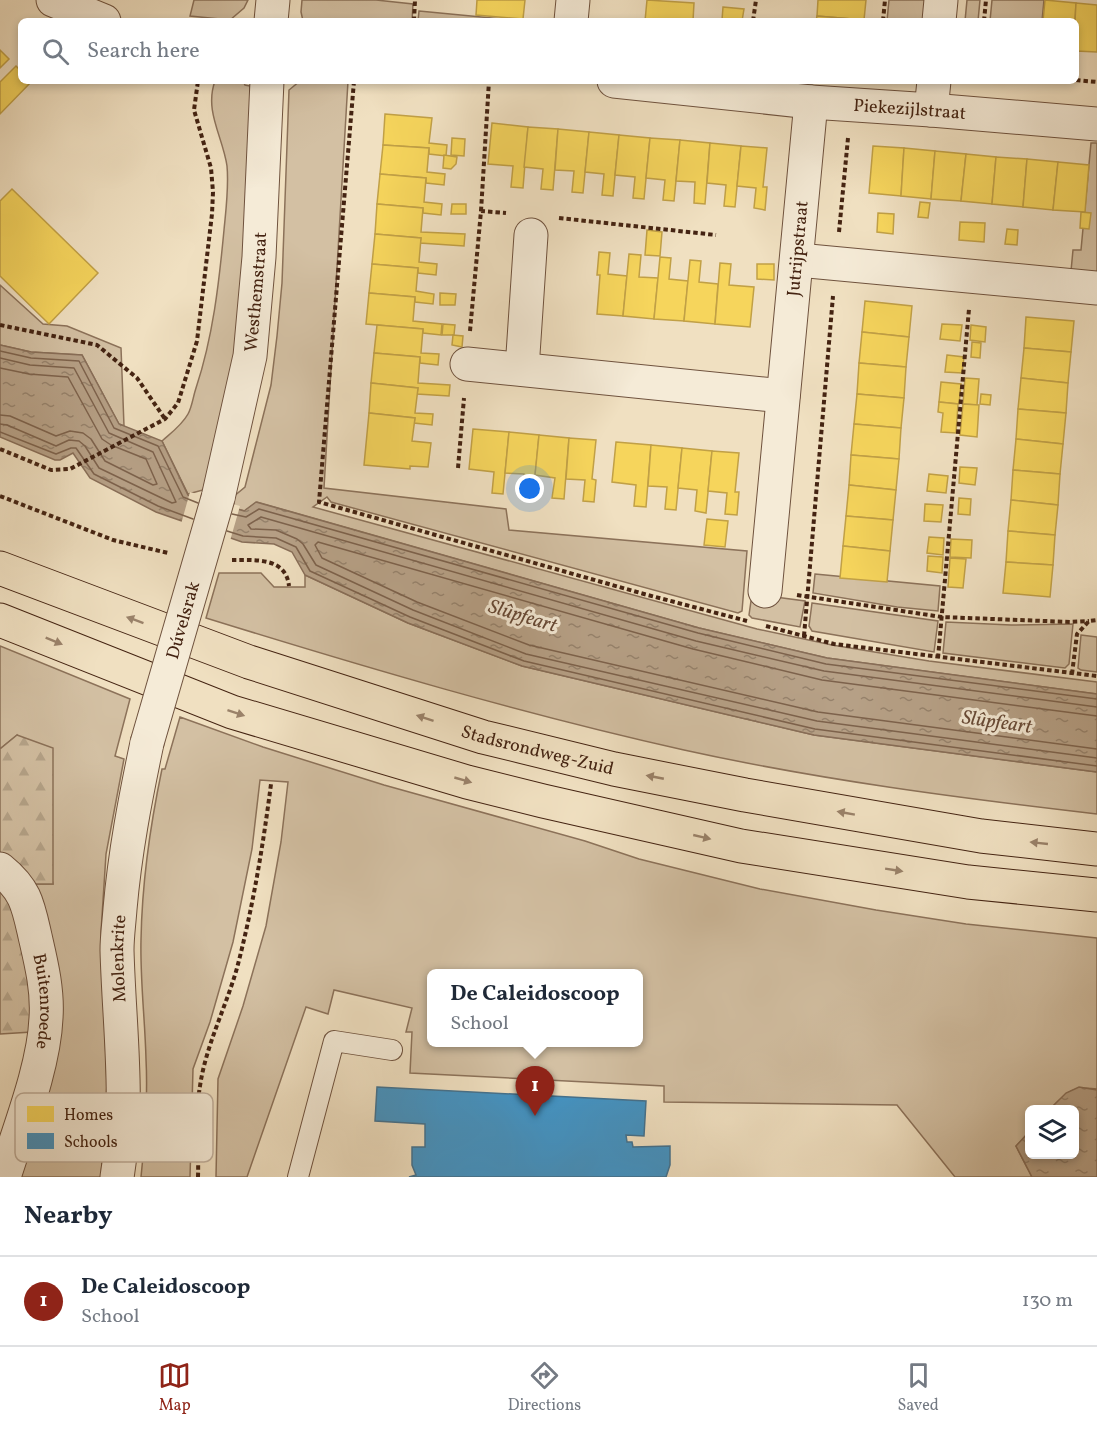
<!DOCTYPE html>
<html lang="en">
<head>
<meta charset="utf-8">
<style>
  :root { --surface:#fff; --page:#f2f2f3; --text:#1f2937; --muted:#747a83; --line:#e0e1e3; --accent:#8f2418 }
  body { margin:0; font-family:Vollkorn,serif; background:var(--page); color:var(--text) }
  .controls { position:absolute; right:18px; bottom:18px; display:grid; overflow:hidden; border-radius:9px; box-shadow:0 3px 9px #0003 }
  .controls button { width:54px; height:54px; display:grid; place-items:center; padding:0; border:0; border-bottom:2px solid var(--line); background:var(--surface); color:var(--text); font:30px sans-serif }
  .you { position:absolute; left:530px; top:489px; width:21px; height:21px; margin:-15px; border:4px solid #fff; border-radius:50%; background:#1a73e8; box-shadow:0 0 0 9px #1a73e833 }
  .badge { display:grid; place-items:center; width:39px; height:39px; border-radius:50%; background:var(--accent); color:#fff; font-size:20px; font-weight:700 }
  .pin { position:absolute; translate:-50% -50px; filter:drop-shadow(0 2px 3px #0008) }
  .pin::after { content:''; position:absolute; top:32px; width:21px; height:18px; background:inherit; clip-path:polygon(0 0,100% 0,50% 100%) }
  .popup { position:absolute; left:427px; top:969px; width:216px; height:78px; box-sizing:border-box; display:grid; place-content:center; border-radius:9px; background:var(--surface); filter:drop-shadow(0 2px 4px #0005); font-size:20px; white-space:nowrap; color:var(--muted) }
  .popup b { font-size:22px; color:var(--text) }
  .popup::after { content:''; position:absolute; left:50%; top:100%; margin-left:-12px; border:12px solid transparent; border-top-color:var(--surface) }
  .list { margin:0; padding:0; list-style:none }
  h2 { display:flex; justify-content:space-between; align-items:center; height:78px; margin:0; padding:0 24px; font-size:26px }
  h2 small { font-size:20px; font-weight:400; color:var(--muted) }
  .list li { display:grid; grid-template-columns:39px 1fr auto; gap:18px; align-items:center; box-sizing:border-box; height:90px; padding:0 24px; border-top:2px solid var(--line) }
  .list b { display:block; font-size:22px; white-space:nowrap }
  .list p { margin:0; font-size:20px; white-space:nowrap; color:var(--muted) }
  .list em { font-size:20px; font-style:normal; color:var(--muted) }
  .icon { flex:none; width:33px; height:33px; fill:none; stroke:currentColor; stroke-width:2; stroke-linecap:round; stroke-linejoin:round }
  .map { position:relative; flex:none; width:1097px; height:1177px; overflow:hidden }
  .search { position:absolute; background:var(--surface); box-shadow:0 3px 9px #0003; left:18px; right:18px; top:18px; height:66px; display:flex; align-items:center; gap:15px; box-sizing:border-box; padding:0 21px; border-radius:9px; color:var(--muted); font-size:22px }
  .sheet { height:168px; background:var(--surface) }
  nav { display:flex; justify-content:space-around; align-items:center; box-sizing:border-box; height:84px; border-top:2px solid var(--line); background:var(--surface); font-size:16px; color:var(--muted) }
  nav a { display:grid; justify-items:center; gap:3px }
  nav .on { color:var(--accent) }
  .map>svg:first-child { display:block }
  .grass { fill:#d3c0a3; stroke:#8c725a; stroke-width:1.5; fill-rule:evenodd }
  .forest { fill:url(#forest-firs); stroke:#8c725a; stroke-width:1.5 }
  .water { fill:url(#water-ripples); stroke:#886e58; stroke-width:1.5 }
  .pier { fill:#f0e0c1 }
  .homes { fill:#f6d55c; stroke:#c1a046; stroke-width:1.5 }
  .schools { fill:#4393c3; stroke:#43718e; stroke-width:1.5 }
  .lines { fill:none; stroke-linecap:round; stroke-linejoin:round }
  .shore { stroke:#7d624c; stroke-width:1.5 }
  .service-casing { stroke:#6f523e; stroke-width:22 }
  .minor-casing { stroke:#6f523e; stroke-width:35 }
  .tertiary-casing { stroke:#6f523e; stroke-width:35 }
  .trunk-casing { stroke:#442312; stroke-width:35 }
  .path { stroke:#442312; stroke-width:4; stroke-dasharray:4.5 3; stroke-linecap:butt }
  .service { stroke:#f5ebd7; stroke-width:20 }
  .minor { stroke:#f5ebd7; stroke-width:33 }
  .tertiary { stroke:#f5ebd7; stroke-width:33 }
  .trunk { stroke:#f0e0c1; stroke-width:33 }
  .tertiary-bridge-casing { stroke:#6f523e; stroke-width:35; stroke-linecap:butt }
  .tertiary-bridge { stroke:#f5ebd7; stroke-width:33 }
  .oneway { fill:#9a826a }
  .labels { text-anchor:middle; stroke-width:6; stroke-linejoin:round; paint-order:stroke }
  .street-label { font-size:18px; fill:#442312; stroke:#f5ebd7 }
  .water-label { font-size:20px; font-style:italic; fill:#664835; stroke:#f5ebd7 }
  .key { fill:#f5ebd7; stroke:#c0af9c; stroke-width:1.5 }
  .key-label { font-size:16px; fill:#442312 }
</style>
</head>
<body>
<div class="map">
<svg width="1097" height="1177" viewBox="0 0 1097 1177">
  <defs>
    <pattern id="forest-firs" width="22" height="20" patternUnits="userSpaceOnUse" patternTransform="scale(1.5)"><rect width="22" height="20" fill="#d3c0a3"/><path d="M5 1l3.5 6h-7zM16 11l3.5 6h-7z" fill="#b6a58b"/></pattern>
    <pattern id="water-ripples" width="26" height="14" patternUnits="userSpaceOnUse" patternTransform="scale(1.5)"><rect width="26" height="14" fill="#b6a086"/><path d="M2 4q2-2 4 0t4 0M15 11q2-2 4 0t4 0" fill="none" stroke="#96826c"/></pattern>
  </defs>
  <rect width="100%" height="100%" fill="#f0e0c1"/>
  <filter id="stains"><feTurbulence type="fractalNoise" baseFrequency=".00333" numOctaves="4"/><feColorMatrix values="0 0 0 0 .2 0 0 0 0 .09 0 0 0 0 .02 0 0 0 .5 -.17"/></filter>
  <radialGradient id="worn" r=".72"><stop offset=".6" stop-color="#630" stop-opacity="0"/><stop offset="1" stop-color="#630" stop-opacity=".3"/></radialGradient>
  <!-- grass -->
  <g class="grass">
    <path d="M194 0H248L244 8 230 20 190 16Z"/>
    <path d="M302 0H376L413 4 412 21H303L301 12Z"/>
    <path d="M889 0H929L928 21H887Z"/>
    <path d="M967 0H980L978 21H965Z"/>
    <path d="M992 0H1044L1042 21H990Z"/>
    <path d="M419 11 522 21H418Z"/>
    <path d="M215 81H243L245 85 250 86V138L239 328 231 383 203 490 188 494 162 441C171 433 182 425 188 414 192 407 193 397 196 388 213 337 219 283 224 230 226 209 229 187 227 166 223 137 204 111 215 81Z"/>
    <path d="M300 81H348L324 488 506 509 509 530 747 551 742 611 738 613 331 502 327 497 313 507 757 629 832 645 929 661 1097 682V694L827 658 699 628 257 502 245 511 230 507 233 497 245 487 271 385 277 336 282 283 289 90Z"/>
    <path d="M1091 143H1097V275L1071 271 1073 250H1081Z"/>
    <path d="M0 285 43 324 67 326 121 348 124 426 119 424 82 355 31 352 0 345Z"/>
    <path d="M219 573H261L274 587H305V575L408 623 522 666 814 735 1097 772V814C959 798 820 780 684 750 523 714 364 667 206 618Z"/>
    <path d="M815 574 940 586 938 611 897 607 813 593Z"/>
    <path d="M752 594 805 601 800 627 752 618 749 615Z"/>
    <path d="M812 603 938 621 934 652 812 631 809 626Z"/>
    <path d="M946 622 1011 625 1073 624 1069 664 1065 668 943 653Z"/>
    <path d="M1081 635 1097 637V672L1081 670 1078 668Z"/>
    <path d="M0 646 130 699 115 756 124 759 106 854 101 932 107 1084 101 1177H13L57 1032 22 884H53L17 735 0 749Z"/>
    <path d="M180 717 263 747 384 785 585 841 639 859 760 889 876 910 966 924 1097 938V1089C1071 1086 1067 1092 1050 1109L1030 1110 1029 1132 1016 1146 1032 1177H955L897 1105 664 1102V1086L410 1073 412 1032H406L412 1008 334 990 328 1014 306 1007 247 1177H216L218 1079 243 1006 266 926 281 842 288 782 260 780 252 849 233 942 210 1022 193 1069 190 1177H141C145 1138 148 1098 146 1059 145 1019 140 980 141 940 142 881 150 826 162 769H165ZM432 974H638V1042H432Z"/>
  </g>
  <!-- forest -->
  <g class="forest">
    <path d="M17 735 53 748V884H22L0 862V749Z"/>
    <path d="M0 891C28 911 30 999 32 1032L0 1034Z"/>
  </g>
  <!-- water -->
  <g class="water">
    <path d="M0 345 31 352 82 355 119 424 162 441 188 495 244 511 256 502 699 628 827 658 1097 694V772L814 735 522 666 408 623 305 575 292 552 274 544 242 542 156 512 90 478 73 453 60 460H55L0 437Z"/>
    <path d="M1079 1087 1097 1090V1177H1032L1016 1146 1029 1132 1030 1154H1074V1110L1050 1109 1066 1093Z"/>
  </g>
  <!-- pier -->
  <path class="pier" d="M190 492 240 506 230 541 181 524Z"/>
  <!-- homes -->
  <g class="homes">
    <path d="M477 0H525L523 19 476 15Z"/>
    <path d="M647 0 694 3 693 21H645Z"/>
    <path d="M818 0H866L864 20 817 16Z"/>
    <path d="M1045 0 1076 3 1075 21H1043Z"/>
    <path d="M1076 3 1097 5V52L1076 51 1075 21Z"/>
    <path d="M723 7 744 9 742 21 722 20Z"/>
    <path d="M817 16 864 20V21H816Z"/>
    <path d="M0 50 9 59 0 68Z"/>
    <path d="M16 66 21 71V81H32L0 114V82Z"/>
    <path d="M385 114 432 118 429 143 447 145 446 156 429 154V148L383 145Z"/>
    <path d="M492 123 528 127 523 188 511 187 513 166 488 164Z"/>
    <path d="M528 127 558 129 553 190 541 189 543 169 524 167Z"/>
    <path d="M558 129 589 132 583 193 572 192 574 171 555 170Z"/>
    <path d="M589 132 619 135 613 196 602 195 604 174 585 172Z"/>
    <path d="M619 135 650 138 644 199 633 198 635 177 615 175Z"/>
    <path d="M452 138 465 139 464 156 451 155Z"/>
    <path d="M650 138 680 140 674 201 663 200 665 180 646 178Z"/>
    <path d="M680 140 710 143 705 204 694 203 695 182 676 181Z"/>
    <path d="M710 143 741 146 735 207 724 206 726 185 707 183Z"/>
    <path d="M383 145 429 148 427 172 445 174 444 185 426 183V178L380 174Z"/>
    <path d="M741 146 767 148 763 187H767L765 210 754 208 756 188 737 186Z"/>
    <path d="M873 146 904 148 901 196 869 193Z"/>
    <path d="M904 148 935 151 931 199 901 196Z"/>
    <path d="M935 151 966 154 961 201 931 199Z"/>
    <path d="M966 154 996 157 992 204 961 201Z"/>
    <path d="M444 155 457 157 456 164 451 169 443 168Z"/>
    <path d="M996 157 1027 159 1023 207 992 204Z"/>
    <path d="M1027 159 1058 162 1053 210 1023 207Z"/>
    <path d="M1058 162 1089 165 1085 212 1053 210Z"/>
    <path d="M380 174 426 178 424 202 442 204 441 215 423 213V208L377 204Z"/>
    <path d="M12 189 98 273 49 324 0 276V201Z"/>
    <path d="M920 202 930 203 928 218 918 217Z"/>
    <path d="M377 204 423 208 421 232 465 234 464 246 420 243 421 238 375 234Z"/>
    <path d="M452 204H466V214H451Z"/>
    <path d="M1081 212 1091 213 1089 229 1080 228Z"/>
    <path d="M878 213 894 214 893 234 877 232Z"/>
    <path d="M960 222 985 223 984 242 959 240Z"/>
    <path d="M1007 229 1018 230 1017 245 1005 244Z"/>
    <path d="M647 230 662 232 660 256 645 255Z"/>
    <path d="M375 234 421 238 419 262 437 264 436 275 418 273V268L372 264Z"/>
    <path d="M599 252 610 253 608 274 627 276 623 316 597 314 600 275H597Z"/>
    <path d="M629 254 641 255 639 277 658 278 654 319 623 316Z"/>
    <path d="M660 257 671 258 669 279 688 281 684 321 654 319Z"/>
    <path d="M690 260 701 261 699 282 718 284 715 324 684 321Z"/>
    <path d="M720 263 731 264 729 285 754 287 750 327 715 324Z"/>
    <path d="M372 264 418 268 416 291 434 294 433 304 415 302V297L369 293Z"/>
    <path d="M757 264H774V280L757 279Z"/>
    <path d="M369 293 415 297 413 321 442 324 441 335 423 333V329L366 324Z"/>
    <path d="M440 293 456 294 455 305H440Z"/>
    <path d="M865 301 912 306 909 337 862 332Z"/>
    <path d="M1026 317 1074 321 1071 352 1024 348Z"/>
    <path d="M443 324 455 325 454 335H442Z"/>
    <path d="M942 324 962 325 960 341 940 339Z"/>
    <path d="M377 325 423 329 421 353 439 354 438 365 420 363V357L374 353Z"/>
    <path d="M971 325 986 327 985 342 970 340Z"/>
    <path d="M862 332 909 337 906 367 859 363Z"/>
    <path d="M453 335 463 336 462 347 452 345Z"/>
    <path d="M972 342 981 343 980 358 971 357Z"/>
    <path d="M1024 348 1071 352 1068 383 1021 378Z"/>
    <path d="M374 353 420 357 418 383 450 385 449 396 417 394 418 388 371 383Z"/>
    <path d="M947 355 964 357 962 373 945 372Z"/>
    <path d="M859 363 906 367 904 398 857 394Z"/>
    <path d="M965 378 979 379 977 405 963 404Z"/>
    <path d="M1021 378 1068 383 1066 413 1018 409Z"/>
    <path d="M941 382 961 384 959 404 939 402Z"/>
    <path d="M371 383 418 388 415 413 433 414 432 425 414 423 415 418 369 413Z"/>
    <path d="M857 394 904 398 901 428 854 424Z"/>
    <path d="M981 394 991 395 990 405 980 404Z"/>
    <path d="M939 402 958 404 956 433 941 432 943 413 938 412Z"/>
    <path d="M963 404 979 405 977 437 960 435Z"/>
    <path d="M1018 409 1066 413 1063 444 1016 439Z"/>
    <path d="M369 413 415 418 412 441 431 443 428 467 410 466V469L364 465Z"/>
    <path d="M854 424 901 428 899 459 851 455Z"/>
    <path d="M473 429 509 432 503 494 492 493 494 472 469 469Z"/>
    <path d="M509 432 539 435 533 497 522 496 524 474 505 473Z"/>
    <path d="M539 435 569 438 564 499 552 498 555 478 535 475Z"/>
    <path d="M569 438 596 440 592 479 596 480 594 502 583 501 585 480 566 479Z"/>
    <path d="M1016 439 1063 444 1060 474 1013 470Z"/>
    <path d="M616 442 651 445 646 507 634 506 636 485 612 482Z"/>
    <path d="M651 445 682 448 676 510 665 509 667 487 648 486Z"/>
    <path d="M682 448 712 451 706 513 695 511 697 490 678 488Z"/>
    <path d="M712 451 739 453 735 492H739L737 515 725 514 727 493 708 491Z"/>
    <path d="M851 455 899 459 896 490 849 485Z"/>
    <path d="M960 467 977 468 975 485 959 483Z"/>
    <path d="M1013 470 1060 474 1058 505 1011 500Z"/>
    <path d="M929 474 948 476 946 493 927 491Z"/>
    <path d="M849 485 896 490 893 520 846 516Z"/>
    <path d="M959 498 971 499 970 515 958 514Z"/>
    <path d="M1011 500 1058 505 1055 535 1008 531Z"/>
    <path d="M925 504 943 505 941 522 924 521Z"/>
    <path d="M846 516 893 520 890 551 843 546Z"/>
    <path d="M707 519 728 521 725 547 704 545Z"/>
    <path d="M1008 531 1055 535 1053 565 1006 562Z"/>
    <path d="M929 537 944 538 943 555 927 553Z"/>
    <path d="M951 539 972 540 971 558 950 557Z"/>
    <path d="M843 546 890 551 887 582 840 578Z"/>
    <path d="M928 556 943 557 942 573 927 571Z"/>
    <path d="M950 558 966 559 963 588 948 587Z"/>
    <path d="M1006 562 1053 565 1050 597 1003 593Z"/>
  </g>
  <!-- schools -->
  <path class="schools" d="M377 1087 646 1101 644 1136 626 1135 627 1142H632L633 1147 670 1146V1165L666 1177H409L416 1175 412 1165V1147H425V1124L375 1121Z"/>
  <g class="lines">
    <!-- shore -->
    <g class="shore">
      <path d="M0 351 31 358 79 361 114 428 158 446 183 497 198 503"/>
      <path d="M0 358 30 365 74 368 109 433 153 452 176 502 172 503 99 468 85 446 79 441 69 440 56 446 7 425 0 424"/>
      <path d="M0 368 29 374 68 377 102 439 111 445 146 459 157 484 153 485 105 461 91 439 83 433 70 431 56 436 10 416 0 415"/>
      <path d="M0 432 56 454 71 448H76L94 474 158 506 193 519"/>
      <path d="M232 514 246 517 259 509 698 633 826 664 1097 699"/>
      <path d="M227 531 243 536 276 538 296 547 310 571 410 617 524 661 815 729 1097 766"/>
      <path d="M1097 707 824 671 696 641 261 517 248 525 251 529 276 530 297 539 303 544 316 565 413 610 526 654 817 721 1097 758"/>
      <path d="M1097 716 822 680 693 649 318 542 315 545 322 558 417 602 529 645 818 712 1097 749"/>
    </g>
    <defs>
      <path id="service" d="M298 1177 334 1041 392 1050"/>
      <g id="minor">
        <path d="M53 0 104 21"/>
        <path d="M571 21 573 0"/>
        <path d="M939 21 941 0"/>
        <path id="s1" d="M614 81 811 102 931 110 1097 124"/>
        <path d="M931 110 934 81"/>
        <path d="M798 260 1097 288"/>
        <path d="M467 364 783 396"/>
        <path d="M522 369 531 235"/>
        <path id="s2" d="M765 591 811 102"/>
        <path id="s3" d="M0 869C26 890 28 905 35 936 41 962 48 990 46 1018 44 1067 19 1129 4 1177"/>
      </g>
      <g id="tertiary">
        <path d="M271 21 273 0"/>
        <path id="s4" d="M218 498 250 356 259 257 267 81"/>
        <path id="s5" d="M117 1177C130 1102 119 1026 117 950 117 937 119 923 120 909 125 852 135 800 147 743"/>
      </g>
      <g id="trunk">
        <path id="s6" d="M0 568 249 662 483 737 614 769 745 795 981 836 1097 849"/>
        <path d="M0 620 232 712 467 782 543 801 741 846 968 882 1097 895"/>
      </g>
    </defs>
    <!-- service casing -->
    <use href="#service" class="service-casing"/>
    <!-- minor casing -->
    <use href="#minor" class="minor-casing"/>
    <!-- tertiary casing -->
    <use href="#tertiary" class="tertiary-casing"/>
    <!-- trunk casing -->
    <use href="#trunk" class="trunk-casing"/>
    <!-- path -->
    <g class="path">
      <path d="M414 21 415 0"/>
      <path d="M753 21 756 0"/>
      <path d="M883 21 885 0"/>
      <path d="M984 21 986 0"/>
      <path d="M1076 80 1097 82"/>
      <path d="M354 81 319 502 644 594 747 621"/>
      <path d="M481 211 489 81"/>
      <path d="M559 218 716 235"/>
      <path d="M839 232 848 138"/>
      <path d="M0 325 97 345 137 378 165 419"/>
      <path d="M470 331 481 211 506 213"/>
      <path d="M0 449 51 470 70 469 165 419 178 403 197 341 212 214 213 192 211 168 194 110 198 81"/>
      <path d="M458 468 464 398"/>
      <path d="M0 496 113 540 168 553"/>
      <path d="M232 560C255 560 286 557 289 586"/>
      <path d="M797 595 942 617 1070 622 1089 621"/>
      <path d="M766 626 834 644 1097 676"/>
      <path d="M804 636 833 296"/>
      <path d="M938 658 969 309"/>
      <path d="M1072 674 1077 634 1089 621 1097 620"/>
      <path d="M198 1177C199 1148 195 1114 200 1086 206 1045 226 1007 237 968 253 907 263 846 271 784"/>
    </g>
    <!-- service -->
    <use href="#service" class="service"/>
    <!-- minor -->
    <use href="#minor" class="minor"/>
    <!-- tertiary -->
    <use href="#tertiary" class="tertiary"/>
    <!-- trunk -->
    <use href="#trunk" class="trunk"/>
    <defs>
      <g id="tertiary-bridge">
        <path id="s7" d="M147 743 218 498"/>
      </g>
    </defs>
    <!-- tertiary-bridge casing -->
    <use href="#tertiary-bridge" class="tertiary-bridge-casing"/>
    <!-- tertiary-bridge -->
    <use href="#tertiary-bridge" class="tertiary-bridge"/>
  </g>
  <!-- one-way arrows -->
  <defs><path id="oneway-solid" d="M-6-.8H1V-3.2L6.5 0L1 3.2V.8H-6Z" transform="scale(1.5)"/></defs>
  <g class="oneway">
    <use href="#oneway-solid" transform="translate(135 620) rotate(-160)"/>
    <use href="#oneway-solid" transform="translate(54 641) rotate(22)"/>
    <use href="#oneway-solid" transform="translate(236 713) rotate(18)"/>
    <use href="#oneway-solid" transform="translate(425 718) rotate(-162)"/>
    <use href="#oneway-solid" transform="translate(655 777) rotate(-169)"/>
    <use href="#oneway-solid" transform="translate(463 780) rotate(16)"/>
    <use href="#oneway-solid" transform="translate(846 813) rotate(-170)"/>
    <use href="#oneway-solid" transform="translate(702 837) rotate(13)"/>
    <use href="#oneway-solid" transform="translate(1039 843) rotate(-174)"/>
    <use href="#oneway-solid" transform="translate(894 870) rotate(9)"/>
  </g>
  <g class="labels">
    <!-- street labels -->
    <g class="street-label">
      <text dy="6" stroke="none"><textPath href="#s1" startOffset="297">Piekezijlstraat</textPath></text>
      <text dy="6" stroke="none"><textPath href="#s2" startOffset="344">Jutrijpstraat</textPath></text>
      <text dy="6" stroke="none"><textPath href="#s4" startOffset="210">Westhemstraat</textPath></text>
      <text dy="6" stroke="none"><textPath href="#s7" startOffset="128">Dúvelsrak</textPath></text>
      <text dy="6" stroke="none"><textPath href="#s6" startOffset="568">Stadsrondweg-Zuid</textPath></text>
      <text dy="6" stroke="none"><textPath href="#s5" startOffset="219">Molenkrite</textPath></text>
      <text dy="6" stroke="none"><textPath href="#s3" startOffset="144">Buitenroede</textPath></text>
    </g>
    <!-- water labels -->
    <g class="water-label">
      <text transform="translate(523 615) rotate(17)" y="7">Slûpfeart</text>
      <text transform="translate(997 721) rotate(8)" y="7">Slûpfeart</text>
    </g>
  </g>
  <!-- legend -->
  <rect x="15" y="1093" width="198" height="69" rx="9" class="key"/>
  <rect x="27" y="1106" width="27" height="16" fill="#f6d55c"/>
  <rect x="27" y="1133" width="27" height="16" fill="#4393c3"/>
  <g class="key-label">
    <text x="64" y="1120">Homes</text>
    <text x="64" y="1147">Schools</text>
  </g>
  <rect width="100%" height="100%" filter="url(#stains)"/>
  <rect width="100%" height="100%" fill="url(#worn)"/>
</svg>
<div class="controls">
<button><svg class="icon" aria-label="layers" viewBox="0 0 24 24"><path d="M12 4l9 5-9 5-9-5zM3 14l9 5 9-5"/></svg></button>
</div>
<div class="you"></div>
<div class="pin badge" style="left:535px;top:1116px">1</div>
<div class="popup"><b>De Caleidoscoop</b>School</div>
<div class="search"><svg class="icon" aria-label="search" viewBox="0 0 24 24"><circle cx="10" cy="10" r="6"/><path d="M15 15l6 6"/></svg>Search here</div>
</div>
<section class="sheet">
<h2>Nearby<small></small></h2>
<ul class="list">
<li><span class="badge">1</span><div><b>De Caleidoscoop</b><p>School</p></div><em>130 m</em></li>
</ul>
</section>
<nav>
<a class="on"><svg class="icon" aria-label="map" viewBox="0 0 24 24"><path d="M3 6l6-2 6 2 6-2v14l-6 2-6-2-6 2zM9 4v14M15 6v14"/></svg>Map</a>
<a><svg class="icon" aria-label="directions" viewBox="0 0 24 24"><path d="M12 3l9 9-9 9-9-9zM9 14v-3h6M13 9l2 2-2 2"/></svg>Directions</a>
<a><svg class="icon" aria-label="saved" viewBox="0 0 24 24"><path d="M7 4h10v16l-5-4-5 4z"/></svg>Saved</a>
</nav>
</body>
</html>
